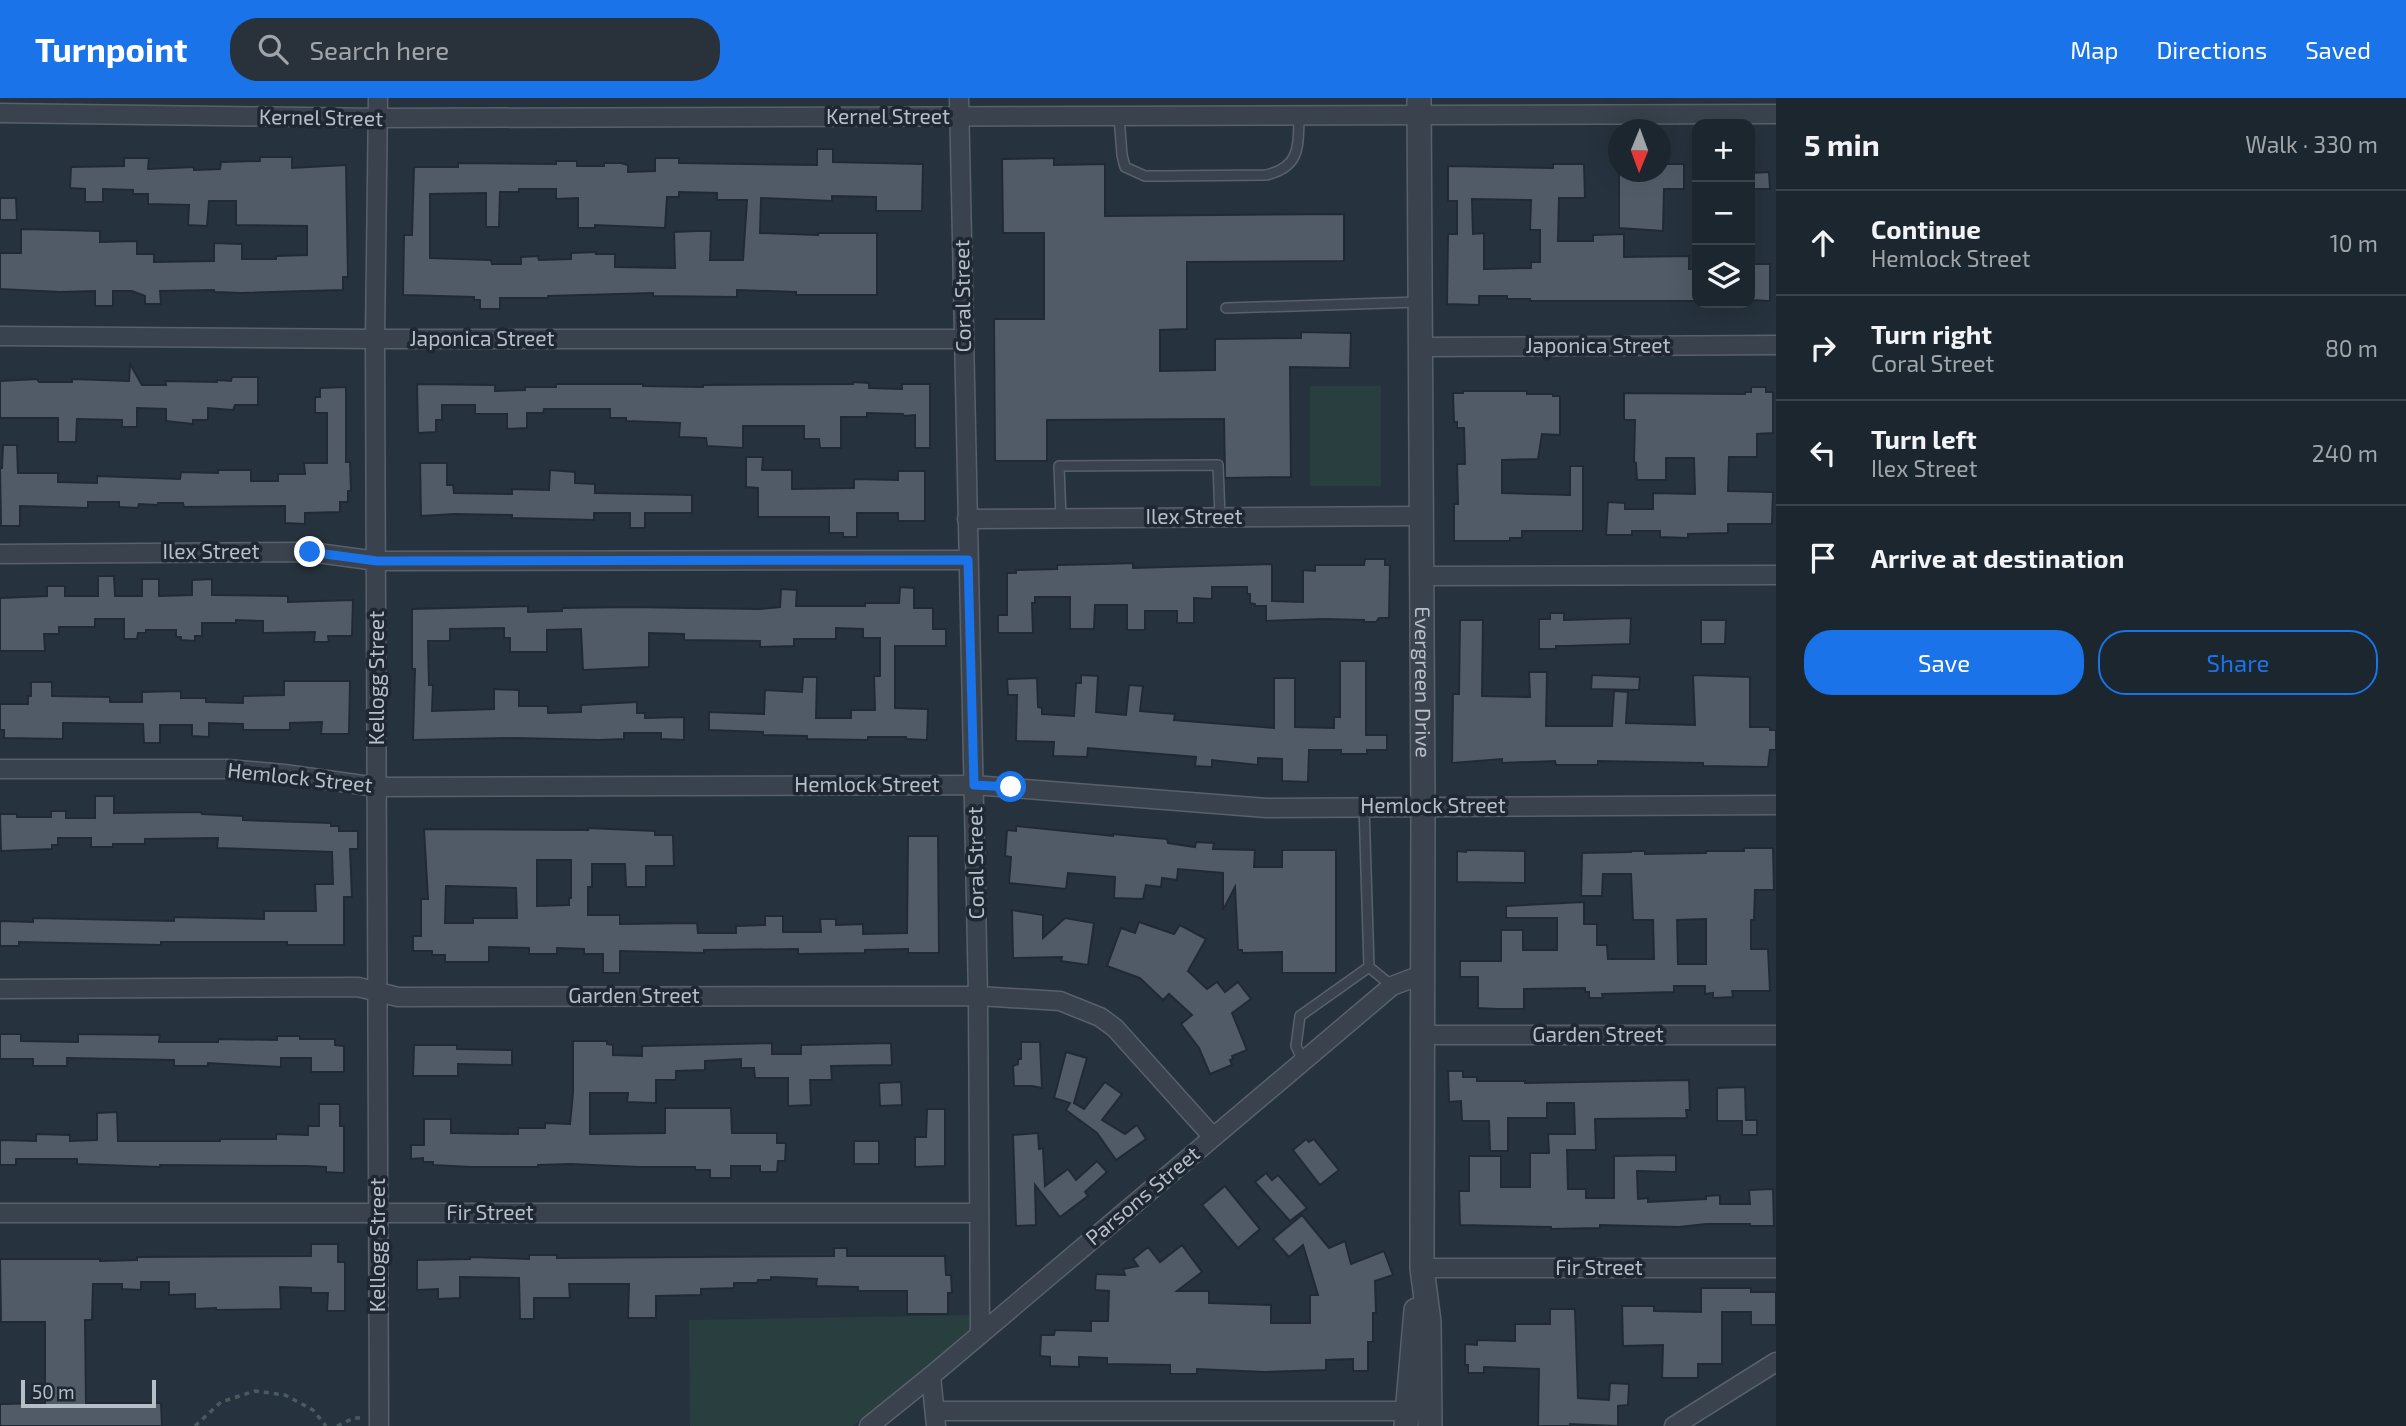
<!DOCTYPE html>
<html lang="en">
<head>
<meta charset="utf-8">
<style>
  :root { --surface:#1c262e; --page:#29323a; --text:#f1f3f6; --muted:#a0a5aa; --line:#3a434a; --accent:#1a73e8 }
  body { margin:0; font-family:"Exo 2",sans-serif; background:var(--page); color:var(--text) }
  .controls { position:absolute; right:21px; top:21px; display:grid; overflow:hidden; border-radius:14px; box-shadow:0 7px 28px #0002 }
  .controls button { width:63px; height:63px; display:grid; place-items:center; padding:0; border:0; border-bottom:2px solid var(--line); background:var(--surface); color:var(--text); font:35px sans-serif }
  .compass { position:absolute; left:1608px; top:21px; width:63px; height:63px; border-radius:50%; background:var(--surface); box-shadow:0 7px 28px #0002; rotate:181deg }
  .scale { position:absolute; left:21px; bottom:18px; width:135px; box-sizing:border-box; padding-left:7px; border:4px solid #b6bec8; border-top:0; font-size:19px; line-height:24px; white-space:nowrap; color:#b6bec8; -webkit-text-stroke:5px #1f2832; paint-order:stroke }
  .stop { position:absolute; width:21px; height:21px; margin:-16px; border:5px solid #1a73e8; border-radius:50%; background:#fff }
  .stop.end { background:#1a73e8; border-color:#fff; box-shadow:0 2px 7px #0008 }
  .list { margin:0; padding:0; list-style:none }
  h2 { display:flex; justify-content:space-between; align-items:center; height:91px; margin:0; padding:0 28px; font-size:30px }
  h2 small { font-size:23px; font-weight:400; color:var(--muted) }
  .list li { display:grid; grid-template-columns:46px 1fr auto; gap:21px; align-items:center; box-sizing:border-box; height:105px; padding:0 28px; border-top:2px solid var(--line) }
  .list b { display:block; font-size:26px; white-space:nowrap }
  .list p { margin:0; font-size:23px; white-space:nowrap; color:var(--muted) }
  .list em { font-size:23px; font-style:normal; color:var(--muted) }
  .actions { display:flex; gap:14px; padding:21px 28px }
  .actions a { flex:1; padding:16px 0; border:2px solid var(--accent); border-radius:28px; text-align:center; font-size:24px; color:var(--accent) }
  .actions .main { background:var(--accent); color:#fff }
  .icon { flex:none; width:38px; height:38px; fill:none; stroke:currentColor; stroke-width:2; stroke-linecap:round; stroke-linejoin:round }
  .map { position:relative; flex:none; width:1776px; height:1328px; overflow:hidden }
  header { display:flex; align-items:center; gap:42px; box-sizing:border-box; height:98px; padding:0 35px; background:var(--accent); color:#fff }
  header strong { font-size:33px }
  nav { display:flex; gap:38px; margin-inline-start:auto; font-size:24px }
  .search { width:490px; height:63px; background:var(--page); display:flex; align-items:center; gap:18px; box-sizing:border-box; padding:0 24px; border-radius:28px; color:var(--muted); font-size:26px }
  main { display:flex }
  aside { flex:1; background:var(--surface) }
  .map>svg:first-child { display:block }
  .green { fill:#293f3f }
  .building { fill:#505b67; stroke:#212a34; stroke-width:2; fill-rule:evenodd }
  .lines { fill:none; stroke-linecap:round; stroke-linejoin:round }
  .service-casing { stroke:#58616b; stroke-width:12 }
  .minor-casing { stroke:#58616b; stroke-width:21 }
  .tertiary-casing { stroke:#58616b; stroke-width:26 }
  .path { stroke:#485c5d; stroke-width:3.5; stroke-dasharray:5 5; stroke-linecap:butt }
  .service { stroke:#3a434d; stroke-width:9 }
  .minor { stroke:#3a434d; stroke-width:18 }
  .tertiary { stroke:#3a434d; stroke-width:23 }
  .route { stroke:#1a73e8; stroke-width:9 }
  .labels { text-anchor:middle; stroke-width:7; stroke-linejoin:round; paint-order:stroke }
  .street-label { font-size:21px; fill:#b6bec8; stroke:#1f2832 }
</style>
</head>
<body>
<header>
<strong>Turnpoint</strong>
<div class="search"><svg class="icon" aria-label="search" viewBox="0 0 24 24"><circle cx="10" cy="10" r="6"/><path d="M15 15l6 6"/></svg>Search here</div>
<nav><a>Map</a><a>Directions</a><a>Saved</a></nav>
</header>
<main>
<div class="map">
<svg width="1776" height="1328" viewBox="0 0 1776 1328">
  <rect width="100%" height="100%" fill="#26323d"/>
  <!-- green -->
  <g class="green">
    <rect x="1310" y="288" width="71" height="100"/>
    <path d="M975 1217C975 1229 966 1236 958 1244L853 1328H690L689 1222Z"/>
  </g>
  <!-- building -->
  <g class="building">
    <path d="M817 51H833V64L923 66 922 113H876V99L832 98V103L761 100 760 135 818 137V135H877V197H796V194L737 192V199L653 198V195L548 198V200H500V211H480V202H474V199L403 197 404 137H412L414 69H458V65L556 66V63H577V68H604V65H621L628 67V74L655 73V60H679V65L817 67ZM519 91H556V101L578 100V130H595V127L665 130 667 99H679V94L717 95V102H747L743 162H710L711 133H697L674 134 675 170 615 169V156H596V154L571 155V161L539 162 538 158 521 159V166H492L491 162 430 160V96L486 95V129H499L500 94H519Z"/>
    <path d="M260 59H292V70L346 67 348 179H343V192L241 195 214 194V192L160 193 161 206H145V198L132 193H113V208H95V193L60 194 0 191V155H21V131L100 133V144L137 143V156H154V164L214 163V145L242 146V161H276V158L307 157V128L236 127V103H209L207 128 188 127 189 107 148 106V96H133V92L103 91V104H85V91L70 90 71 69 124 68V60H149L148 71 194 69V72L220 71 221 64 260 63Z"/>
    <path d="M1054 60V67L1105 66V118L1344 116V163L1187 164V231L1160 232V273L1215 272V241L1301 240V234L1351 235 1350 270 1290 269 1291 379 1225 380 1224 321 1047 322V363H995L994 221H1044V135H1003L1002 61Z"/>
    <path d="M1553 66H1584L1585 100H1559L1558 143H1593V137L1624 136V159L1689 158V171H1697V203H1530V201H1507V198H1479V207L1447 206 1448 136H1457V103H1448V68L1553 70ZM1472 101 1531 102 1530 132H1540V164H1531V170L1484 171V135L1473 136Z"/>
    <path d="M1661 66H1684V91H1664L1663 133 1619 130V74H1661Z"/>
    <path d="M1769 74 1770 91H1750V75Z"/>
    <path d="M0 100H16L17 122H0Z"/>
    <path d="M1750 166H1770V203L1750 202Z"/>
    <path d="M130 266 142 287H166L165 283 217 284V282L231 283 232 279H258V307H235L233 312 208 310V322H193V326L166 323V311L137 310V329H122V322L77 321 76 344H58V320H0V283L37 281 39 284H72V281L129 283Z"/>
    <path d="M853 284 869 285V290L902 291V286H930V350H915V317L904 318 903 316 867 315V319H841V350H820L819 341H804V328H743V350L707 348 706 340 679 339 680 325 626 323V320H610V311H544L543 315H527V330L507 331V316H475V307H442V322H436V334L418 335 417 286 495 287V293L525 292V289H556V286H643V288L703 289V287L853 286Z"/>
    <path d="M346 289V364H350L351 393H348V404H340V414L305 415V426L285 425V408L184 409 183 405H158V407L139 406 138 410 119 409V404H88V410L20 408V428H1L0 370H2L3 347H17L18 375H58V384L97 385V378L180 381 181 374 218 375V372H251V383H278V376H305L304 365H327V315H315V299H320V290Z"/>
    <path d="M1751 289H1766V294H1773V335L1757 336V359H1729L1728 393 1773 394 1772 426H1728V435L1688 436V440L1660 439V433H1632V437H1606L1608 404 1625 405V411H1653V395L1695 396 1694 360H1666V382H1637L1636 365 1634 364 1635 322H1624V295L1745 296V294H1751Z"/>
    <path d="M1463 293H1527V296H1553V298H1560V337L1542 336 1538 361 1502 362V395L1570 397V368H1583V433H1522V440H1510V443H1454V406H1458L1457 366H1465L1464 330H1457V324H1454L1453 295H1463Z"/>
    <path d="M746 359H763L762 372H792V391L854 390V381L898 382V373H925V423H898V415H857V439H843V435H829V419H758V390L746 389Z"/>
    <path d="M420 365H447V387H453L454 395 512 396V391L549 392 550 372 575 374V385L595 386V395L692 397V415H645V430H630V415H594V422L512 420V417L454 416 421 418Z"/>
    <path d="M1365 461H1385V467H1390L1389 520H1379L1376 524H1364V522L1323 521 1266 523V508H1255V506L1250 505V496H1247V489H1212V501L1194 500V525H1177V513H1145V532H1127V507H1095L1094 531H1070V499H1035V505H1032L1033 535H998V517H1007V475H1016V472L1057 471V467L1103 466 1133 465V470L1272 466V503L1303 504V472L1315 473V467H1364Z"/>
    <path d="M98 478H114L115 498H142V481H159V498L192 497V482L212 481V497L288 498V504L353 502 352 538H328L329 544H314L315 534 263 535V523L236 522V525H202V538H195V543L181 542V539H176V532H146V535H138L137 541H124V521H95V529H59V536H44L45 553H0V500L47 498V488H65V498H98Z"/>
    <path d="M900 489 914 490V510H933V531H946V548H895V610L928 611 927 642 906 641V639H868V642L807 641V638L763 637V634L709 632V614L764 616 765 592 802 594 803 579H817L816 620H851V612H875L874 578H880V540H863V531L836 530V541H794V548L760 549V543L684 542V536L649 535V569L583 572 581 531 547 532V554H510V540H504V530L450 531V543H428L429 587H433L432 613 494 611V591L519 592V608H548V615L581 614V607L637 604V615H645V620L684 619V642L661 641V635H624V641L599 642 515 640 413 642 415 571H412V511L528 508V514L562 513V510L628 509 759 511 780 509 781 491 797 492 796 508H865V505H899Z"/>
    <path d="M1550 515H1564V522L1631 520 1630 546 1565 548H1556V551H1539V521H1550Z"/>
    <path d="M1460 522H1483L1482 598 1530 599 1529 574H1547L1546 628H1612L1614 593 1628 594 1626 625 1695 627 1693 577 1750 579V629H1770V632H1776V652H1770L1768 669 1703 668V665L1598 663V667H1556L1555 663 1502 665V661L1452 665 1453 596H1459Z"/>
    <path d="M1701 522H1726L1725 546H1701Z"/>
    <path d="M1340 563H1366V637H1387V652H1367V656H1341V652H1309L1308 684 1282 683V661L1258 660V667L1212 662V669L1195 668 1196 659 1088 650 1087 659 1053 658 1054 644 1016 643 1017 597H1008L1007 581 1037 580 1038 609 1042 610V616L1074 618 1076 585H1081V577L1098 578 1096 614 1126 617 1129 587 1143 588 1140 613 1175 616 1174 622 1274 630V580H1295V629L1334 630V619H1340Z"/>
    <path d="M1592 577 1640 579 1639 592 1591 591Z"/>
    <path d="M284 583H350L349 636H321L322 624 290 625V632H243V626L209 625V639L192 638V627H160V645H144L143 626 66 625H63V641L4 640V632H0V606H28V598H31V584H52V598L110 599V604H142V594L181 593V600H206V604L243 605V598L284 597Z"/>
    <path d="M95 698H114V715L201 714 202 716 243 718V722L331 725V728H339V733H358V751H350L352 799H344V847H287V844H161V847L19 844V848H0V823L33 824V820L174 823V819L264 821V813H316L315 786H333L332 754 217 750 218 740 145 741V746H113V749H91V740H58V747H52V751L1 753 0 716H17V719H51V713H66V720H95Z"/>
    <path d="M1016 728 1113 738V736L1144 739 1167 741 1168 745 1195 749 1196 744 1214 745 1213 751 1255 752 1254 769H1282V752H1336V875H1282V854L1242 855V852H1238L1235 789 1223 812V775L1178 771 1177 782 1162 780 1161 789 1146 787 1143 801 1114 800 1115 779 1068 775 1066 791 1009 785 1011 759 1005 758 1007 732 1016 733Z"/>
    <path d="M588 730 655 733V737H673L674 768H646V789H626L625 766H592V789H588V817H620V826L697 825 698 835H736V828L765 827V818H783V834H821L820 821H836V827L863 826V836L907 835 908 738H938L939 855H908V851L865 852V855L798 856V851L704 852V855L620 853V875H603V856H584V851L557 850V856H529V850L489 849V864H445V857H432V853H413V838H421V801H428L424 731 588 732ZM537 762H571V800H569V807L537 808ZM446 788 516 790 517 820H473V825H445Z"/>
    <path d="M1744 750H1773L1774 792H1755L1754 822H1751V851H1768L1770 893H1732L1733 899 1713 900V895L1705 896V888H1674V894L1602 896 1603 900H1589V894H1585V890L1524 891V911H1498L1478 910V879H1460V863H1501V832H1523V852H1557V820H1506V808L1584 804V826H1597V847H1607L1608 861H1654L1653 822H1633L1631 776H1603L1602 798H1581L1582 755 1631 754V753H1645V756L1706 755V753H1744ZM1706 821V866H1678L1677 822Z"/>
    <path d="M1466 752 1525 753V785L1457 784V753L1466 754Z"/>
    <path d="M1012 812 1043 817V840L1065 820 1094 825 1088 867 1061 863 1062 859 1013 860Z"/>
    <path d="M1139 824 1174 836 1180 827 1206 841 1188 873 1207 891 1217 884 1225 894 1238 884 1251 901 1232 915 1247 952 1232 958 1233 961 1230 962 1232 967 1210 976 1199 950 1181 926 1192 917 1169 896 1163 902 1140 880 1107 868 1121 830 1135 835Z"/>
    <path d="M0 936H21V943L78 944V936L160 937 159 944H218V941L277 942V938H300V941H335V947L344 948V974H311V960H281V969L208 965V968H174V962L67 960V968H33V961H0Z"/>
    <path d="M573 943H607V946L613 947V957L642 958V948L772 945V956H801V947L891 945 892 967 831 968 832 982H810L811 1007 788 1008V980H755L754 970H741V961L705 963V972L676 973V982H656V1005L627 1004 628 995H590V1036L665 1035V1010H731L732 1035H777V1045H786L785 1063H778L777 1074H760V1068H731V1080H710V1072H695V1069H639L571 1066 538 1067V1069H471L433 1067V1064H423V1060L411 1061V1047H424V1021H451V1035L518 1036V1030H545V1025L570 1026 573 995Z"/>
    <path d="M1021 944H1040L1042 990 1032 988H1014L1013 968 1018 966V961H1021Z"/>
    <path d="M414 947H457V951L512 952V967L458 966V978H413Z"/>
    <path d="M1066 954 1087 960 1074 1005 1084 1011 1105 984 1122 996 1102 1022 1125 1036 1137 1027 1146 1041 1116 1062 1097 1035 1066 1012 1070 1005 1054 1000Z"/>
    <path d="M1448 973H1463V979H1477V983H1525V985L1689 982 1690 1012H1686L1687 1020 1595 1021 1596 1052H1567L1568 1091H1586V1100H1614V1058L1676 1057V1074L1637 1073 1638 1101 1648 1100V1104L1706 1101V1098L1720 1097V1106H1750L1749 1092 1773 1091 1774 1128H1750V1126H1706L1679 1129 1600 1127V1130L1551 1131V1129L1460 1127 1459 1093H1469V1058H1501V1089H1530V1055H1549L1548 1036H1575L1574 1005H1547V1020H1508V1053H1490L1489 1023H1462L1461 1003 1449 1004Z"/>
    <path d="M901 984 902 1007 880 1008 879 985Z"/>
    <path d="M1745 989 1746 1022H1757V1037H1742V1023H1717V990Z"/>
    <path d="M319 1006H340V1028H344V1075L326 1074V1069L307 1068 160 1067V1069L77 1066V1061H16V1067H0V1042L36 1043V1036L70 1037V1043L97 1042V1015L117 1014 118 1043H220V1041H276V1036L308 1037V1028H319Z"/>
    <path d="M927 1011H945V1068L915 1069V1039H926Z"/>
    <path d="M1038 1035 1039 1051 1043 1050 1045 1088 1068 1071 1076 1082 1097 1063 1107 1074 1085 1094 1088 1098 1060 1119 1035 1087 1036 1127 1016 1128 1013 1037Z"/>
    <path d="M1306 1041 1309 1044 1314 1041 1339 1072 1320 1087 1293 1052Z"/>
    <rect x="854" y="1043" width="25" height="23"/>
    <path d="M1266 1075 1272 1082 1278 1077 1307 1110 1290 1123 1255 1084Z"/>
    <path d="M1225 1088 1260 1131 1238 1150 1202 1107Z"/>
    <path d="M1302 1117 1329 1150 1345 1143 1351 1166 1384 1153 1393 1177 1375 1183 1376 1215H1373V1244H1368V1273H1353V1261L1326 1262V1272L1265 1274 1197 1271V1276H1170V1267L1107 1266V1260L1079 1259V1269L1050 1268V1259L1040 1258 1041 1237H1054L1055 1232 1091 1233V1223H1108L1109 1193 1095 1192 1096 1176 1125 1177 1123 1171 1138 1168 1133 1161 1148 1149 1160 1164 1182 1147 1202 1174 1177 1193H1209V1205L1271 1207V1225H1310V1197H1318L1303 1147 1289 1159 1273 1141Z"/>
    <path d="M311 1146H338V1164H345V1213H327L328 1195H311V1190L280 1189 281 1211 216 1212V1210L195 1211V1196L169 1197V1184H141V1192L122 1191V1186H93L92 1222H85L86 1305H161L162 1328H0V1306L45 1305V1224H1L0 1161H100V1163L137 1162V1159L311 1158Z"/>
    <path d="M834 1150H847V1158H945L946 1177H951L952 1195H948V1216H907V1193H858V1189L816 1188 817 1181 799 1180 771 1179V1182H758L757 1185H734V1190L701 1191V1197L656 1198V1220H628L629 1186H569L570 1200H534V1221H520L519 1180 460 1179V1200L438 1201V1191L417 1192V1162L470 1161V1159L529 1161V1157H557V1160L834 1158Z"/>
    <path d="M1701 1190H1751V1194H1776V1227H1751V1214H1722V1266H1698V1280H1662L1663 1247 1623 1248 1622 1208H1654V1213L1701 1214Z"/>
    <path d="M1550 1211H1575L1578 1300 1609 1302 1610 1285 1629 1286 1628 1307 1618 1308V1328L1570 1326V1328H1538L1539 1271 1484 1269V1275H1468V1267H1465V1246L1477 1247V1242L1515 1243V1226H1550Z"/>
  </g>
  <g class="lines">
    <defs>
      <g id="service">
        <path d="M1119 18 1122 57 1125 69 1145 78H1162L1266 77C1301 69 1298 48 1299 18"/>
        <path d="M1226 210 1420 204"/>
        <path d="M1061 421 1059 368 1218 367 1220 419"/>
        <path d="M1364 708 1369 869 1392 888"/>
        <path d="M1303 963 1296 948 1300 918 1369 869"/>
      </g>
      <g id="minor">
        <path d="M378 0 375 241 379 1328"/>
        <path d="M959 0 978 898 980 1236"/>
        <path d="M0 15 378 20 1776 16"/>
        <path d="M0 238 375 241H963"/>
        <path d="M1421 249 1776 247"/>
        <path d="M967 421 1421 418"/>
        <path d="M0 456 310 454 377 463 968 462"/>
        <path d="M1422 478 1776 477"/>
        <path d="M0 671H228L284 676 377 689 974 687 1266 710 1776 707"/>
        <path d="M0 891 358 889 398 899 978 898 1060 903 1100 919 1115 930 1213 1039"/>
        <path d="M1421 937H1776"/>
        <path d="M0 1115H979"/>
        <path d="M1422 1170H1776"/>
        <path d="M931 1278 936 1328"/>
        <path d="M936 1313H1420"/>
        <path d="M869 1328 931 1278 1392 888 1421 877"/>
        <path d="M1674 1328 1776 1264"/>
      </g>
      <g id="tertiary">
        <path id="s1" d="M1419 0 1423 708 1422 1170 1429 1224 1430 1328"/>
        <path d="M1406 1328 1416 1212"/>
      </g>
    </defs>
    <!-- service casing -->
    <use href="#service" class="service-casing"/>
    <!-- minor casing -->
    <use href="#minor" class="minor-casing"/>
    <!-- tertiary casing -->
    <use href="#tertiary" class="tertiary-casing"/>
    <!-- path -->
    <g class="path">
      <path d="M195 1328 221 1304 255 1293 285 1297 313 1312 326 1328"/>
      <path d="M337 1328 354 1320H360"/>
    </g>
    <!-- service -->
    <use href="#service" class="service"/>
    <!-- minor -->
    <use href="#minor" class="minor"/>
    <!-- tertiary -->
    <use href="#tertiary" class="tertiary"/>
  </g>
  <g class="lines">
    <!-- route -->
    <path class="route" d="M310 454 377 463 968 462 974 687 1011 689"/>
  </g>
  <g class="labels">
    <!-- street labels -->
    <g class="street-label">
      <text x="888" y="26">Kernel Street</text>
      <text transform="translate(321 20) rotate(1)" y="7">Kernel Street</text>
      <text transform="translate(963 198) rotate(-91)" y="7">Coral Street</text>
      <text x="482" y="248">Japonica Street</text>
      <text x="1598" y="255">Japonica Street</text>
      <text x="1194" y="426">Ilex Street</text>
      <text x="211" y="461">Ilex Street</text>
      <text transform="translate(377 580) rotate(-90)" y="7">Kellogg Street</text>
      <text dy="7" stroke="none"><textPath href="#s1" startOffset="584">Evergreen Drive</textPath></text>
      <text transform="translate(300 680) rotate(6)" y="7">Hemlock Street</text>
      <text x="867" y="694">Hemlock Street</text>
      <text x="1433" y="715">Hemlock Street</text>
      <text transform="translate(976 765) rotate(-91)" y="7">Coral Street</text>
      <text x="634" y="905">Garden Street</text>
      <text x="1598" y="944">Garden Street</text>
      <text transform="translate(1143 1098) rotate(-40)" y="7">Parsons Street</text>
      <text x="490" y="1122">Fir Street</text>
      <text transform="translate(378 1147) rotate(-90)" y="7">Kellogg Street</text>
      <text x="1599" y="1177">Fir Street</text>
    </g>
  </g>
</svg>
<div class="controls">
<button>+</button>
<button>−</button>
<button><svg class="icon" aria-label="layers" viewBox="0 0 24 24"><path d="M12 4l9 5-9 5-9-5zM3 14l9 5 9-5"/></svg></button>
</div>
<svg class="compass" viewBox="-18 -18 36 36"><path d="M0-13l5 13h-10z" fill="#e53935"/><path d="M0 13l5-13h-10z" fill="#a0a5aa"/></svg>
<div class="scale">50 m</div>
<div class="stop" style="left:1011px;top:689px"></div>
<div class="stop end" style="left:310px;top:454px"></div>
</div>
<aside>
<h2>5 min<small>Walk · 330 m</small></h2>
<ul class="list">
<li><svg class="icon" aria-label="ahead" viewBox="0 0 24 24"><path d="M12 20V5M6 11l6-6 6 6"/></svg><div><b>Continue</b><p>Hemlock Street</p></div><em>10 m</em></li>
<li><svg class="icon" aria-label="right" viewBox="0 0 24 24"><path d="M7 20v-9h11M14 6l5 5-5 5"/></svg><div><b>Turn right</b><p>Coral Street</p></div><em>80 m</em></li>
<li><svg class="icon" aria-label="left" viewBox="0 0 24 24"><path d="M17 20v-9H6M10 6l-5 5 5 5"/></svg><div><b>Turn left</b><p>Ilex Street</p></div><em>240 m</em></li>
<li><svg class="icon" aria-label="arrive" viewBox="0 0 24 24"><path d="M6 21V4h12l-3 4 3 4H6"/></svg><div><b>Arrive at destination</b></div></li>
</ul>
<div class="actions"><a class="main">Save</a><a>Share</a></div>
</aside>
</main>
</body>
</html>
